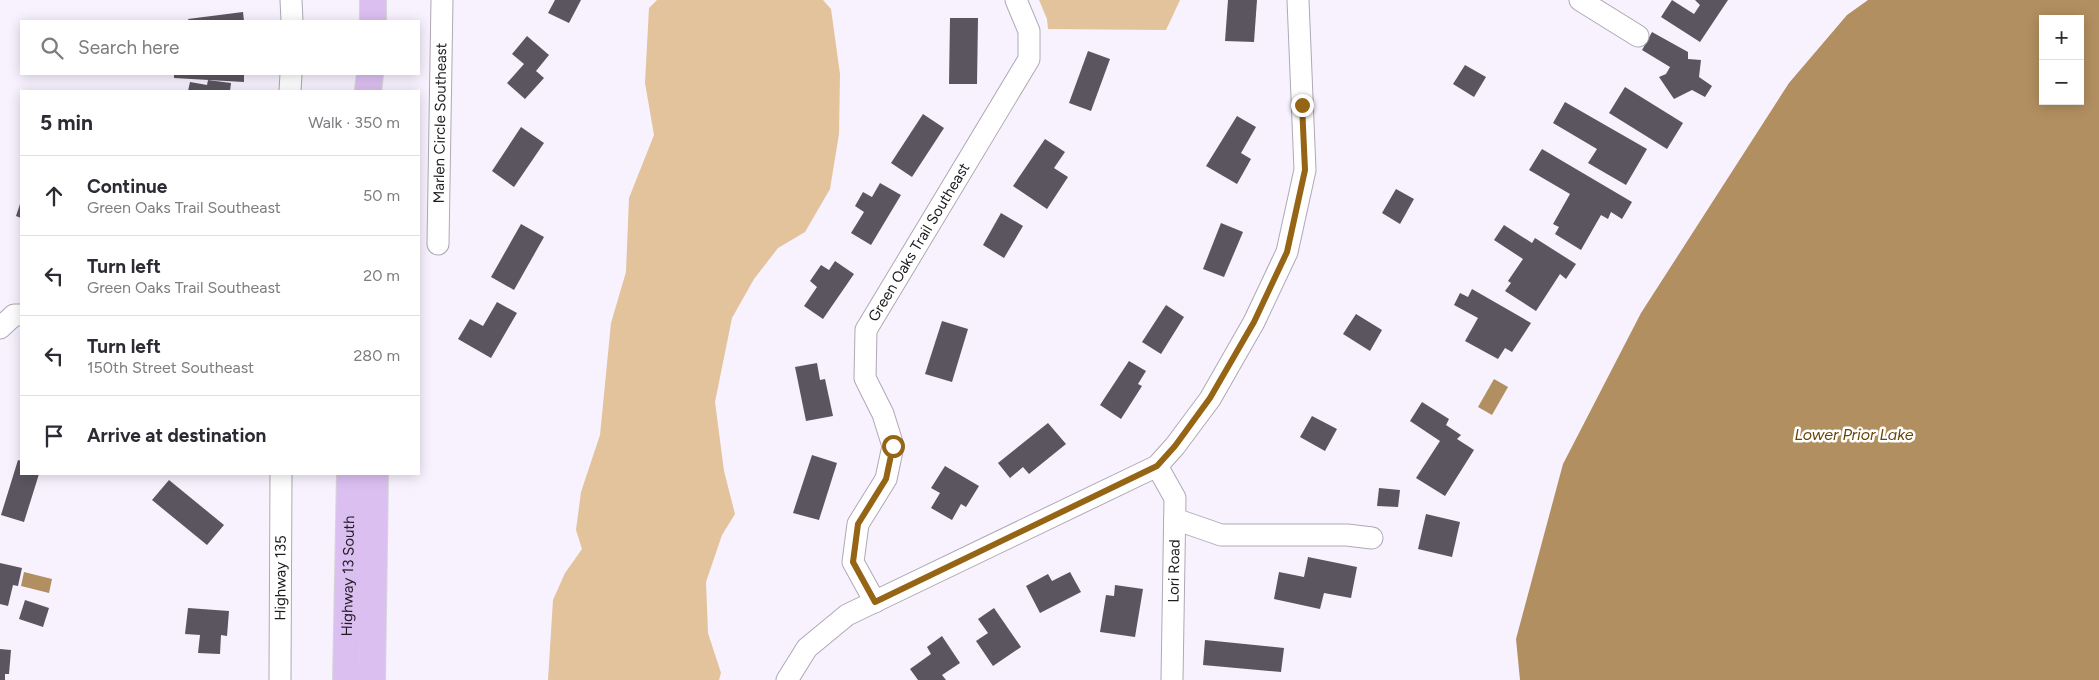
<!DOCTYPE html>
<html lang="en">
<head>
<meta charset="utf-8">
<style>
  :root { --surface:#fff; --page:#f2f2f3; --text:#2b2b33; --muted:#7c7c81; --line:#e1e1e2 }
  body { margin:0; font-family:Figtree,sans-serif; background:var(--page); color:var(--text) }
  .controls { position:absolute; right:15px; top:15px; display:grid; overflow:hidden; border-radius:0px; box-shadow:0 2px 12px #0003 }
  .controls button { width:45px; height:45px; display:grid; place-items:center; padding:0; border:0; border-bottom:1px solid var(--line); background:var(--surface); color:var(--text); font:25px sans-serif }
  .stop { position:absolute; width:15px; height:15px; margin:-11px; border:4px solid #956515; border-radius:50%; background:#fff }
  .stop.end { background:#956515; border-color:#fff; box-shadow:0 1px 5px #0008 }
  .list { margin:0; padding:0; list-style:none }
  h2 { display:flex; justify-content:space-between; align-items:center; height:65px; margin:0; padding:0 20px; font-size:21px }
  h2 small { font-size:16px; font-weight:400; color:var(--muted) }
  .list li { display:grid; grid-template-columns:32px 1fr auto; gap:15px; align-items:center; box-sizing:border-box; height:80px; padding:0 20px; border-top:1px solid var(--line) }
  .list b { display:block; font-size:19px; white-space:nowrap }
  .list p { margin:0; font-size:16px; white-space:nowrap; color:var(--muted) }
  .list em { font-size:16px; font-style:normal; color:var(--muted) }
  .icon { flex:none; width:28px; height:28px; fill:none; stroke:currentColor; stroke-width:2; stroke-linecap:round; stroke-linejoin:round }
  .map { position:relative; flex:none; width:2099px; height:680px; overflow:hidden }
  .search { position:absolute; background:var(--surface); box-shadow:0 2px 12px #0003; left:20px; top:20px; width:400px; height:55px; display:flex; align-items:center; gap:12px; box-sizing:border-box; padding:0 18px; border-radius:0px; color:var(--muted); font-size:19px }
  .panel { position:absolute; background:var(--surface); box-shadow:0 2px 12px #0003; left:20px; top:90px; width:400px; height:385px; border-radius:0px }
  .map>svg:first-child { display:block }
  .green { fill:#e2c39b }
  .water { fill:#b28f60; fill-rule:evenodd }
  .building { fill:#5b5560 }
  .lines { fill:none; stroke-linecap:round; stroke-linejoin:round }
  .minor-casing { stroke:#afa8b5; stroke-width:23 }
  .major-casing { stroke:#d6d6d7; stroke-width:28 }
  .minor { stroke:#fff; stroke-width:21 }
  .major { stroke:#dcbff1; stroke-width:26 }
  .route { stroke:#956515; stroke-width:6 }
  .labels { text-anchor:middle; stroke-width:5; stroke-linejoin:round; paint-order:stroke }
  .street-label { font-size:15px; fill:#1e1b20; stroke:#fff }
  .water-label { font-size:16px; font-style:italic; fill:#684508; stroke:#fff }
</style>
</head>
<body>
<div class="map">
<svg width="2099" height="680" viewBox="0 0 2099 680">
  <rect width="100%" height="100%" fill="#f8f1fe"/>
  <!-- green -->
  <g class="green">
    <path d="M657 0H823L831 9 840 74 839 134 830 189 805 232 778 248 754 279 732 318 715 402 724 471 735 514 722 535 706 582 708 633 721 673 719 680H548L553 600 565 573 582 549 576 530 581 492 600 435 611 323 626 272 629 198 654 135 645 83 649 8Z"/>
    <path d="M1039 0H1180L1166 30 1048 29 1047 19Z"/>
  </g>
  <!-- water -->
  <g class="water">
    <path d="M1868 0H2099V680H1520L1516 639 1563 464 1641 313 1789 83 1847 15ZM2043 19H2080V101H2043Z"/>
    <path d="M1494 379 1508 387 1492 415 1478 407Z"/>
    <path d="M24 572 52 579 49 593 21 586Z"/>
  </g>
  <!-- building -->
  <g class="building">
    <path d="M555 0H581L569 23 548 13Z"/>
    <path d="M1228 0H1257L1254 42 1225 41Z"/>
    <path d="M1672 0 1694 14 1700 5 1695 0H1728L1700 42 1661 17Z"/>
    <path d="M243 12 244 21H189L188 19Z"/>
    <path d="M950 18H978L977 84H949Z"/>
    <path d="M1652 32 1688 52V59L1701 60 1699 77 1712 86 1705 97 1692 90 1674 99 1659 77 1666 74 1670 67 1642 50Z"/>
    <path d="M527 36 549 55 536 71 544 78 525 99 507 83 524 64 512 54Z"/>
    <path d="M1088 51 1110 59 1091 111 1069 103Z"/>
    <path d="M1465 65 1486 77 1474 97 1453 84Z"/>
    <path d="M174 74H244V82L174 78Z"/>
    <path d="M208 80 231 83 230 91H188L190 82 207 85Z"/>
    <path d="M1625 87 1683 123 1667 149 1609 113Z"/>
    <path d="M1565 102 1647 149 1626 185 1588 163 1597 149 1553 123Z"/>
    <path d="M923 114 944 128 912 177 891 163Z"/>
    <path d="M1237 116 1256 127 1241 153 1251 159 1237 184 1206 166Z"/>
    <path d="M521 127 544 143 514 187 492 171Z"/>
    <path d="M1045 139 1065 152 1054 168 1068 177 1047 209 1013 186Z"/>
    <path d="M1542 149 1632 202 1622 219 1611 212 1608 219 1601 215 1581 250 1555 234 1559 227 1553 224 1570 194 1529 170Z"/>
    <path d="M880 183 901 195 871 245 851 233 864 212 855 206 863 192 872 197Z"/>
    <path d="M1396 189 1414 199 1400 224 1382 213Z"/>
    <path d="M21 201V218L16 216Z"/>
    <path d="M1001 213 1023 226 1004 258 983 245Z"/>
    <path d="M1221 223 1243 232 1224 277 1203 269Z"/>
    <path d="M521 224 544 237 514 290 491 277Z"/>
    <path d="M1504 225 1532 243 1535 238 1576 264 1566 279 1560 274 1536 311 1505 291 1511 283 1508 281 1523 259 1494 240Z"/>
    <path d="M835 261 854 274 823 319 804 306 817 287 810 281 821 265 829 270Z"/>
    <path d="M1472 289 1531 323 1512 352 1505 348 1498 359 1465 341 1478 318 1454 305 1460 293 1468 297Z"/>
    <path d="M497 302 517 313 491 358 458 339 470 319 483 326Z"/>
    <path d="M1166 305 1184 317 1161 354 1142 342Z"/>
    <path d="M1356 314 1382 330 1370 351 1343 334Z"/>
    <path d="M942 321 968 329 952 382 925 374Z"/>
    <path d="M1129 361 1146 371 1138 384 1142 386 1121 419 1100 405Z"/>
    <path d="M817 363 820 380 825 379 833 416 806 421 795 367Z"/>
    <path d="M1422 402 1449 419 1446 425 1461 435 1457 439 1474 450 1445 496 1416 478 1440 441 1410 421Z"/>
    <path d="M1312 416 1337 429 1325 451 1300 437Z"/>
    <path d="M1048 423 1066 444 1029 474 1023 467 1010 478 998 463Z"/>
    <path d="M812 455 837 463 819 520 793 513Z"/>
    <path d="M18 460 21 461V474H39L24 522 1 515Z"/>
    <path d="M945 466 979 486 966 507 961 504 952 520 931 508 940 493 931 488Z"/>
    <path d="M169 480 224 525 207 545 152 500Z"/>
    <path d="M1379 488 1400 490 1398 507 1377 506Z"/>
    <path d="M1426 514 1460 522 1452 557 1418 549Z"/>
    <path d="M1308 557 1357 567 1351 598 1324 593 1320 609 1274 599 1279 572 1304 577Z"/>
    <path d="M0 563 22 568 18 586 13 585 8 606 0 604Z"/>
    <path d="M1070 572 1081 592 1040 613 1026 586 1048 574 1052 581Z"/>
    <path d="M1115 585 1143 589 1135 637 1100 632 1106 595 1114 596Z"/>
    <path d="M25 600 49 608 43 627 19 619Z"/>
    <path d="M188 608 229 611 227 636 221 635 220 654 198 653 200 635 185 634Z"/>
    <path d="M994 608 1021 647 993 666 976 641 988 633 978 619Z"/>
    <path d="M942 636 960 663 942 675 946 680H918L910 669 931 654 927 647Z"/>
    <path d="M1205 640 1284 648 1281 672 1203 665Z"/>
    <path d="M0 649 11 650 9 674H5V680H0Z"/>
  </g>
  <g class="lines">
    <defs>
      <g id="minor">
        <path d="M291 0 292 21"/>
        <path d="M1580 0 1638 36"/>
        <path d="M290 91 291 74"/>
        <path id="s1" d="M438 244 442 0"/>
        <path d="M0 328 14 315H21"/>
        <path d="M1157 466 1175 498 1172 680"/>
        <path d="M1175 519 1221 535H1347L1372 538"/>
        <path id="s2" d="M875 602 853 562 858 524 886 479 893 446 883 414 865 378 866 330 1029 59V31L1016 0"/>
        <path id="s3" d="M280 680 281 474"/>
        <path d="M787 680 807 648 847 615 1157 466 1175 446 1210 399 1254 322 1287 252 1305 170 1298 0"/>
      </g>
      <g id="major">
        <path d="M373 21V0"/>
        <path d="M368 91 370 74"/>
        <path id="s4" d="M346 680 350 474"/>
        <path d="M372 680 375 474"/>
      </g>
    </defs>
    <!-- minor casing -->
    <use href="#minor" class="minor-casing"/>
    <!-- major casing -->
    <use href="#major" class="major-casing"/>
    <!-- minor -->
    <use href="#minor" class="minor"/>
    <!-- major -->
    <use href="#major" class="major"/>
  </g>
  <g class="lines">
    <!-- route -->
    <path class="route" d="M893 446 886 479 858 524 853 562 875 602 1157 466 1175 446 1210 398 1254 322 1287 252 1305 170 1302 105"/>
  </g>
  <g class="labels">
    <!-- street labels -->
    <g class="street-label">
      <text dy="5" stroke="none"><textPath href="#s1" startOffset="121">Marlen Circle Southeast</textPath></text>
      <text dy="5" stroke="none"><textPath href="#s2" startOffset="395">Green Oaks Trail Southeast</textPath></text>
      <text transform="translate(1174 571) rotate(-89)" y="5">Lori Road</text>
      <text dy="5" stroke="none"><textPath href="#s3" startOffset="102">Highway 135</textPath></text>
      <text dy="5" stroke="none"><textPath href="#s4" startOffset="104">Highway 13 South</textPath></text>
    </g>
    <!-- water labels -->
    <g class="water-label">
      <text x="1854" y="440">Lower Prior Lake</text>
    </g>
  </g>
</svg>
<div class="controls">
<button>+</button>
<button>−</button>
</div>
<div class="stop" style="left:893px;top:446px"></div>
<div class="stop end" style="left:1302px;top:105px"></div>
<div class="search"><svg class="icon" aria-label="search" viewBox="0 0 24 24"><circle cx="10" cy="10" r="6"/><path d="M15 15l6 6"/></svg>Search here</div>
<section class="panel">
<h2>5 min<small>Walk · 350 m</small></h2>
<ul class="list">
<li><svg class="icon" aria-label="ahead" viewBox="0 0 24 24"><path d="M12 20V5M6 11l6-6 6 6"/></svg><div><b>Continue</b><p>Green Oaks Trail Southeast</p></div><em>50 m</em></li>
<li><svg class="icon" aria-label="left" viewBox="0 0 24 24"><path d="M17 20v-9H6M10 6l-5 5 5 5"/></svg><div><b>Turn left</b><p>Green Oaks Trail Southeast</p></div><em>20 m</em></li>
<li><svg class="icon" aria-label="left" viewBox="0 0 24 24"><path d="M17 20v-9H6M10 6l-5 5 5 5"/></svg><div><b>Turn left</b><p>150th Street Southeast</p></div><em>280 m</em></li>
<li><svg class="icon" aria-label="arrive" viewBox="0 0 24 24"><path d="M6 21V4h12l-3 4 3 4H6"/></svg><div><b>Arrive at destination</b></div></li>
</ul>
</section>
</div>
</body>
</html>
